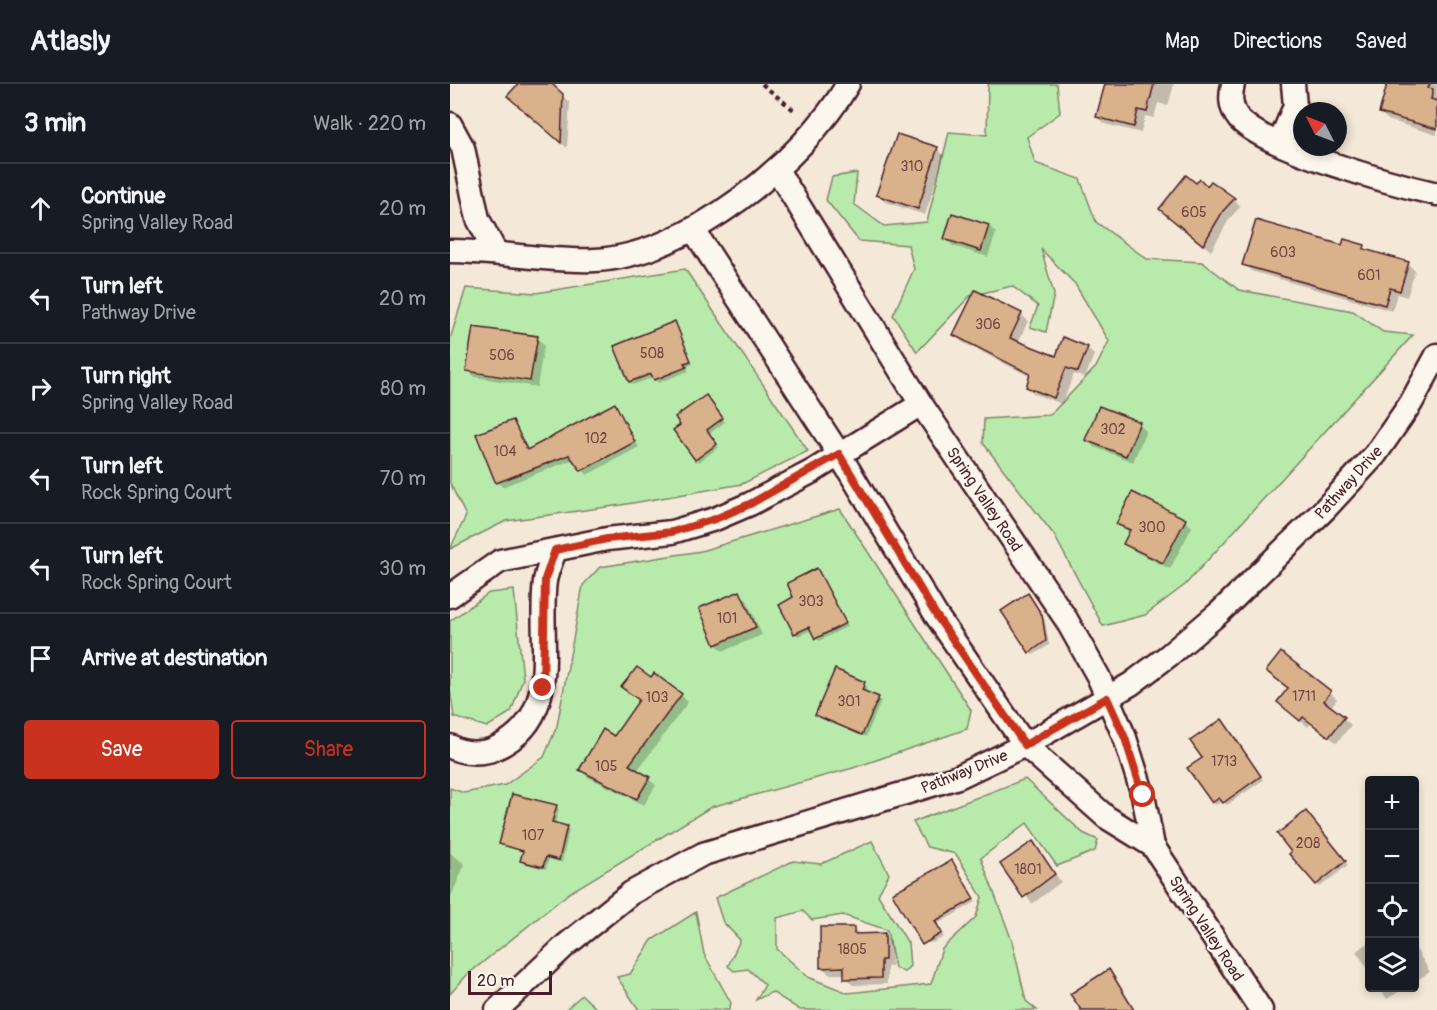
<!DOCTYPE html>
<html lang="en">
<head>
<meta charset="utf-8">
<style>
  :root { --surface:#171b24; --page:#242831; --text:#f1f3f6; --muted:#9ea1a6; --line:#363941; --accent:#c8321e }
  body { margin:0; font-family:Pangolin,sans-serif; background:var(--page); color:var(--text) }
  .controls { position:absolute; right:18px; bottom:18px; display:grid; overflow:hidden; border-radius:6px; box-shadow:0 3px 9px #0003 }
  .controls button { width:54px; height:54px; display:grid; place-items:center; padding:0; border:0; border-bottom:2px solid var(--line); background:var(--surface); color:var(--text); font:30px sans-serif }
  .compass { position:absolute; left:843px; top:18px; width:54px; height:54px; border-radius:50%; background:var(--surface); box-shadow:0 3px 9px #0003; rotate:312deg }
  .scale { position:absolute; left:18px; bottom:15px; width:84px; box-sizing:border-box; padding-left:6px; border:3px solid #4a1f2b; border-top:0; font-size:16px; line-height:21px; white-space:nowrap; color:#4a1f2b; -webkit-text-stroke:4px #fbf7ec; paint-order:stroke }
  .stop { position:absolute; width:18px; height:18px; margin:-14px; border:4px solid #c8321e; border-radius:50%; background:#fff }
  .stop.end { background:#c8321e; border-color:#fff; box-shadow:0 2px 6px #0008 }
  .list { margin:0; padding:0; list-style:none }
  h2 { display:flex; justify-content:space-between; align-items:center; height:78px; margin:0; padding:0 24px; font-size:26px }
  h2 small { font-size:20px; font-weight:400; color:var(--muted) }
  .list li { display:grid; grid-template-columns:39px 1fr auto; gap:18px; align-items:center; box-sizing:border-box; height:90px; padding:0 24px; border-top:2px solid var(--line) }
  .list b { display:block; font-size:22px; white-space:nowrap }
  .list p { margin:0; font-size:20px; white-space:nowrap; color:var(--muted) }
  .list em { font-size:20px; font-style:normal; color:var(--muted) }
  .actions { display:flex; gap:12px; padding:18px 24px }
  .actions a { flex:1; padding:14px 0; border:2px solid var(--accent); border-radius:6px; text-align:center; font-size:21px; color:var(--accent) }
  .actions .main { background:var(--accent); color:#fff }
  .icon { flex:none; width:33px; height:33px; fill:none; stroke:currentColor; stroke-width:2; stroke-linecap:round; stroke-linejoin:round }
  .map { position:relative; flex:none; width:987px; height:926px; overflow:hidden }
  header { display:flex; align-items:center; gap:36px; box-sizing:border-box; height:84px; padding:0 30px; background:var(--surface); border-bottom:2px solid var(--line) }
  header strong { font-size:28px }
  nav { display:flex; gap:33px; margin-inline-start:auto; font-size:21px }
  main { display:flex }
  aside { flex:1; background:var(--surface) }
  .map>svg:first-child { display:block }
  .green { fill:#b8ebab; stroke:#81856b; stroke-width:1.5 }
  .shadow { fill:#0003 }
  .building { fill:#d9b18a; stroke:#4a1f2b; stroke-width:1.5 }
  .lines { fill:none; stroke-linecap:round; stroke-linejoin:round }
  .minor-casing { stroke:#4a1f2b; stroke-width:27 }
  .path { stroke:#4a1f2b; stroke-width:4; stroke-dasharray:4.5 4.5; stroke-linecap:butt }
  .minor { stroke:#fbf7ec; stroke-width:22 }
  .route { stroke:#c8321e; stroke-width:8 }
  .labels { text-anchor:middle; stroke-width:4.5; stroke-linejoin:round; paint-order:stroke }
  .number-label { font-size:14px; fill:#6e4443 }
  .street-label { font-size:16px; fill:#4a1f2b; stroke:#fbf7ec }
</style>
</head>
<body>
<header>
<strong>Atlasly</strong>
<nav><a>Map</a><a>Directions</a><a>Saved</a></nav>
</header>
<main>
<aside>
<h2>3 min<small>Walk · 220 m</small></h2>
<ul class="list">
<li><svg class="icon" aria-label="ahead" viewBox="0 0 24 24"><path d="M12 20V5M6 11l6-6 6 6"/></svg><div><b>Continue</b><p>Spring Valley Road</p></div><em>20 m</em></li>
<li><svg class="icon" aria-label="left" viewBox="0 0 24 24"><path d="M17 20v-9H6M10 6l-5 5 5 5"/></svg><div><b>Turn left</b><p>Pathway Drive</p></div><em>20 m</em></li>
<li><svg class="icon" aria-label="right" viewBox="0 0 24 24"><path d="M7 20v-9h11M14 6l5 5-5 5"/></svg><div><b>Turn right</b><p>Spring Valley Road</p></div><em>80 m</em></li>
<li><svg class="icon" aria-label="left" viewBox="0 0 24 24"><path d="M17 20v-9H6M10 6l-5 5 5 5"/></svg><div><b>Turn left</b><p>Rock Spring Court</p></div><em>70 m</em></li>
<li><svg class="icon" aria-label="left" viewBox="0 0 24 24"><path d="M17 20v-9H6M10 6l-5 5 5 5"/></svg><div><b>Turn left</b><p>Rock Spring Court</p></div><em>30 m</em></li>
<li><svg class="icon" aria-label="arrive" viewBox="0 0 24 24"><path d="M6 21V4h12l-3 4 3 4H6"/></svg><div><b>Arrive at destination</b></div></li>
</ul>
<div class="actions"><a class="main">Save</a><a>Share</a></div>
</aside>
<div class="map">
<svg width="987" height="926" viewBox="0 0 987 926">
  <rect width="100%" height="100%" fill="#f4e9d8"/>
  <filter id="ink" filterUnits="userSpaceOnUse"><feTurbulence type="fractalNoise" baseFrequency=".0167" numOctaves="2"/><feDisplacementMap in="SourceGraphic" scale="12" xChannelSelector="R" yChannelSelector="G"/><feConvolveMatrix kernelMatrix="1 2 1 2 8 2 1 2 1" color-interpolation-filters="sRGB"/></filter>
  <g filter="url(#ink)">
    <!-- green -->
    <g class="green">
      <path d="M538 0H607L610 29 577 53 585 79 630 95 646 138 697 175 752 178 789 206 903 227 933 248 963 251 735 501 695 531 653 542 604 451 533 359 534 335 600 331 646 283 659 257 625 200 591 165 604 210 596 248 580 243 588 222 562 202 520 212 467 268 443 231 464 185 458 161 409 157 376 116 382 93 407 89 404 120 434 142 477 138 499 48 537 51Z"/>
      <path d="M235 185 358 367 292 400 171 421 56 437 0 465 16 432 0 399V255L16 204 86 209Z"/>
      <path d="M390 425 521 626 517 645 403 684 261 723 119 809 17 891 0 910V704L14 709 55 701 94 673 107 642 133 501 150 483 251 467Z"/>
      <path d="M64 506 73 595 61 628 37 643 4 633 0 604V537L39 509Z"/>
      <path d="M575 695 633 749 648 756 645 767 607 782 577 739 531 774 562 857 576 917 587 926H350L322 908 306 916 315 901 298 885 284 887 278 882 290 856 273 838 265 814 343 777 371 780 422 757 439 790 428 811 458 859 460 882 454 888 445 884 437 846 393 831 362 836 353 827 327 834V865L358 893 398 909 481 900 492 865 526 833 532 813 506 770 477 763 463 738Z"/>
      <path d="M246 828 254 870 281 919 279 926H189L167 893 180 890 202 856Z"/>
      <path d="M132 911 148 926H115Z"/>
    </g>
    <!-- shadow -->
    <g class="shadow">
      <path d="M70 0H100L120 19 117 64 66 19Z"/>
      <path d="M656 0H724L718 22 708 19 704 34 695 32 691 49 655 40 647 33Z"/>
      <path d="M939 0H987V51L938 36 931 29Z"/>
      <path d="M487 64 494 72 475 131 435 118 428 110Z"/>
      <path d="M761 99 791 122 780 134 761 167 718 131 758 105Z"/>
      <path d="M539 142 546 149 538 173 503 162 495 155Z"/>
      <path d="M893 163H914L919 168 958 180 965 187 957 213 947 210 942 227 801 187 794 180Z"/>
      <path d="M525 208 571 230 578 237 568 259 607 274 637 264 644 271 635 294 624 290 612 320 584 310 577 303 581 293 512 258 505 251Z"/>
      <path d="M225 239 243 280 236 283 239 287 208 299 204 293 183 301 180 298Z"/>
      <path d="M87 254 94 261 87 303 25 293 18 286Z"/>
      <path d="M259 316 275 338 259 350 269 363 249 378 246 375Z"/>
      <path d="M164 321 189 363 137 391 124 375 52 403 48 398 63 338 79 366Z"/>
      <path d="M689 340 696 347 683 378 644 363 637 355Z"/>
      <path d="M735 436 742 443 720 485 682 466 675 459 680 449 668 439Z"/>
      <path d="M370 489 398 542 369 557 362 546 348 552 345 549V514Z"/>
      <path d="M290 509 297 516 312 551 273 567 266 560Z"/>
      <path d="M581 514 595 536 599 561 583 571 580 568Z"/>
      <path d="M414 600 417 603 415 609 431 617 416 653 366 630Z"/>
      <path d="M173 603 231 611 238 618 187 687 206 701 194 721 138 693 131 686 165 654 190 617Z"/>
      <path d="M880 608 887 615 880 624 901 641 887 659 861 639 858 643 829 618Z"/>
      <path d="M775 640 813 696 777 721 773 717 766 721 763 718 754 674Z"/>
      <path d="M106 722 109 725 105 740 119 746 112 779 99 775 96 785 75 780 72 777 74 768 51 760Z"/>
      <path d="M859 732 898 781 870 803 841 770Z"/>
      <path d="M583 759 611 798 582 820 552 780Z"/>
      <path d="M0 769 15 780 0 815Z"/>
      <path d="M507 785 526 818 487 840 494 853 482 859H474Z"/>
      <path d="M403 844 410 851 434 850 441 857 442 882 437 883V900L403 901 396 894V890H379L372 883Z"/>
      <path d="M920 858V888L906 867Z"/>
      <path d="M964 862 980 888 964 898Z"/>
      <path d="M929 904H955L937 915Z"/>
    </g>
    <!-- building -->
    <g class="building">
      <path d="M68 0H102L113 10 111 59 57 12Z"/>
      <path d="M655 0H704L697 28 688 26 684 43 646 33Z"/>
      <path d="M937 0H980L978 4 983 5 981 15 987 17V45L929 29Z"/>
      <path d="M447 50 488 63 468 125 426 111Z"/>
      <path d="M736 91 746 99 750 95 757 102 761 97 785 114 773 127 753 161 709 125Z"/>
      <path d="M502 129 539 141 531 167 494 155Z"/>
      <path d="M806 136 892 161 894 155 915 161 914 165 959 178 950 207 940 204 935 221 792 181Z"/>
      <path d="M525 206 572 229 560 254 606 272 613 253 638 263 628 288 616 284 604 314 576 303 580 290 503 251Z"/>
      <path d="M225 237 241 277 234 279 237 283 204 296 201 290 179 298 164 262Z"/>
      <path d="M23 243 88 252 80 297 16 287Z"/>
      <path d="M256 311 273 334 257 346 267 360 245 376 223 346 230 341 225 333Z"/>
      <path d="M165 319 185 358 131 387 119 371 46 399 44 395 26 350 63 336 77 366Z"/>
      <path d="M649 322 690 338 676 372 635 356Z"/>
      <path d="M682 408 736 435 713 479 673 460 680 446 666 440Z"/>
      <path d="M367 484 396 539 365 555 359 543 344 550 329 521 343 513 337 499Z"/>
      <path d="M290 507 306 543 265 561 249 524Z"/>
      <path d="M578 509 592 531 596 557 579 569 551 527Z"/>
      <path d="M831 568 881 607 874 617 895 633 879 653 853 633 850 637 827 618 838 604 816 587Z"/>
      <path d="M187 583 201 593 204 589 232 610 179 681 200 693 187 715 129 686 153 645 164 652 189 616 171 603Z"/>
      <path d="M385 585 415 598 412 606 429 613 412 651 365 631Z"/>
      <path d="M772 635 811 692 773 719 769 714 762 719 737 684 752 674 740 657Z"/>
      <path d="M62 710 107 721 102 738 117 742 109 776 96 773 93 783 70 777 73 767 49 760Z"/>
      <path d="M856 727 896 777 866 801 839 770 841 768 827 750Z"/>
      <path d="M583 757 605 790 573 814 550 780Z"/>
      <path d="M502 776 524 815 485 837 492 849 472 861 442 809Z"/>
      <path d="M370 843H404V850L435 849V876H431V894L394 895V883L370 884Z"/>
      <path d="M659 885 684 926H631L620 910Z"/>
    </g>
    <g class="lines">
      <defs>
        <g id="minor">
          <path d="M783 0C780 13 780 24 789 35 816 65 944 100 987 110"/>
          <path d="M0 40 13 64 28 135 46 169"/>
          <path d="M830 58 845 22 843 0"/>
          <path d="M327 86 471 320 616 535 648 592 675 654 693 711 703 762 811 926"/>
          <path d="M243 145 389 370 486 531 575 661 656 733 703 762"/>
          <path d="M0 167C48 167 97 178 145 176 238 172 353 77 398 0"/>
          <path d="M0 512 50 477 157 455 222 448 265 435 300 420 363 387 471 320"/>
          <path d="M0 662C11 670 32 670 44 665 115 634 87 557 95 497 97 486 102 476 105 466"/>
          <path d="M47 926 116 861 181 809 253 770 508 693 575 661 681 600 718 572 770 528 875 425 925 371 961 319 987 271"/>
        </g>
      </defs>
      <!-- minor casing -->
      <use href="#minor" class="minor-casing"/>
      <!-- path -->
      <path class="path" d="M312 0 346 28"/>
      <!-- minor -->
      <use href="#minor" class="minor"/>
    </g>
  </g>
  <g class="lines" filter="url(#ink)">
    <!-- route -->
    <path class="route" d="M93 604 95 495 105 466 157 455 222 448 265 435 300 420 389 370 486 531 575 661 657 614 675 654 693 711"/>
  </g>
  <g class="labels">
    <!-- number labels -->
    <g class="number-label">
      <text x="462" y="87">310</text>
      <text x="744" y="133">605</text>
      <text x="833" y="173">603</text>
      <text x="919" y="196">601</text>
      <text x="538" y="245">306</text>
      <text x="202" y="274">508</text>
      <text x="52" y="276">506</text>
      <text x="663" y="350">302</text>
      <text x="146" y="359">102</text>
      <text x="55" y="372">104</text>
      <text x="702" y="448">300</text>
      <text x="361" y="522">303</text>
      <text x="277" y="539">101</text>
      <text x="854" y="617">1711</text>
      <text x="207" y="618">103</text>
      <text x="399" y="622">301</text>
      <text x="774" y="682">1713</text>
      <text x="156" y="687">105</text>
      <text x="83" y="756">107</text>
      <text x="858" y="764">208</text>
      <text x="578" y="790">1801</text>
      <text x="402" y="870">1805</text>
    </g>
    <!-- street labels -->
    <g class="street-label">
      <text transform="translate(898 398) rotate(-48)" y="6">Pathway Drive</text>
      <text transform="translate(535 415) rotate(56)" y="6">Spring Valley Road</text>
      <text transform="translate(514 687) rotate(-22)" y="6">Pathway Drive</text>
      <text transform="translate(757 844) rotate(57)" y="6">Spring Valley Road</text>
    </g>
  </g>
</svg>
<div class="controls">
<button>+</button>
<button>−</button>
<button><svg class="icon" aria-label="locate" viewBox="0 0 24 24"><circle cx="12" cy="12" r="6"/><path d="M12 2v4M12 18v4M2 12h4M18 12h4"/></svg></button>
<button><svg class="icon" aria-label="layers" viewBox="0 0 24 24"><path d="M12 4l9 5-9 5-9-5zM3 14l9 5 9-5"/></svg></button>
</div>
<svg class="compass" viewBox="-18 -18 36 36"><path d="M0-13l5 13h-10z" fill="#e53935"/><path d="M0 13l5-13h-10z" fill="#9ea1a6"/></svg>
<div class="scale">20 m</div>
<div class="stop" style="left:693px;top:711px"></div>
<div class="stop end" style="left:93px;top:604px"></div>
</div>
</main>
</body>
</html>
